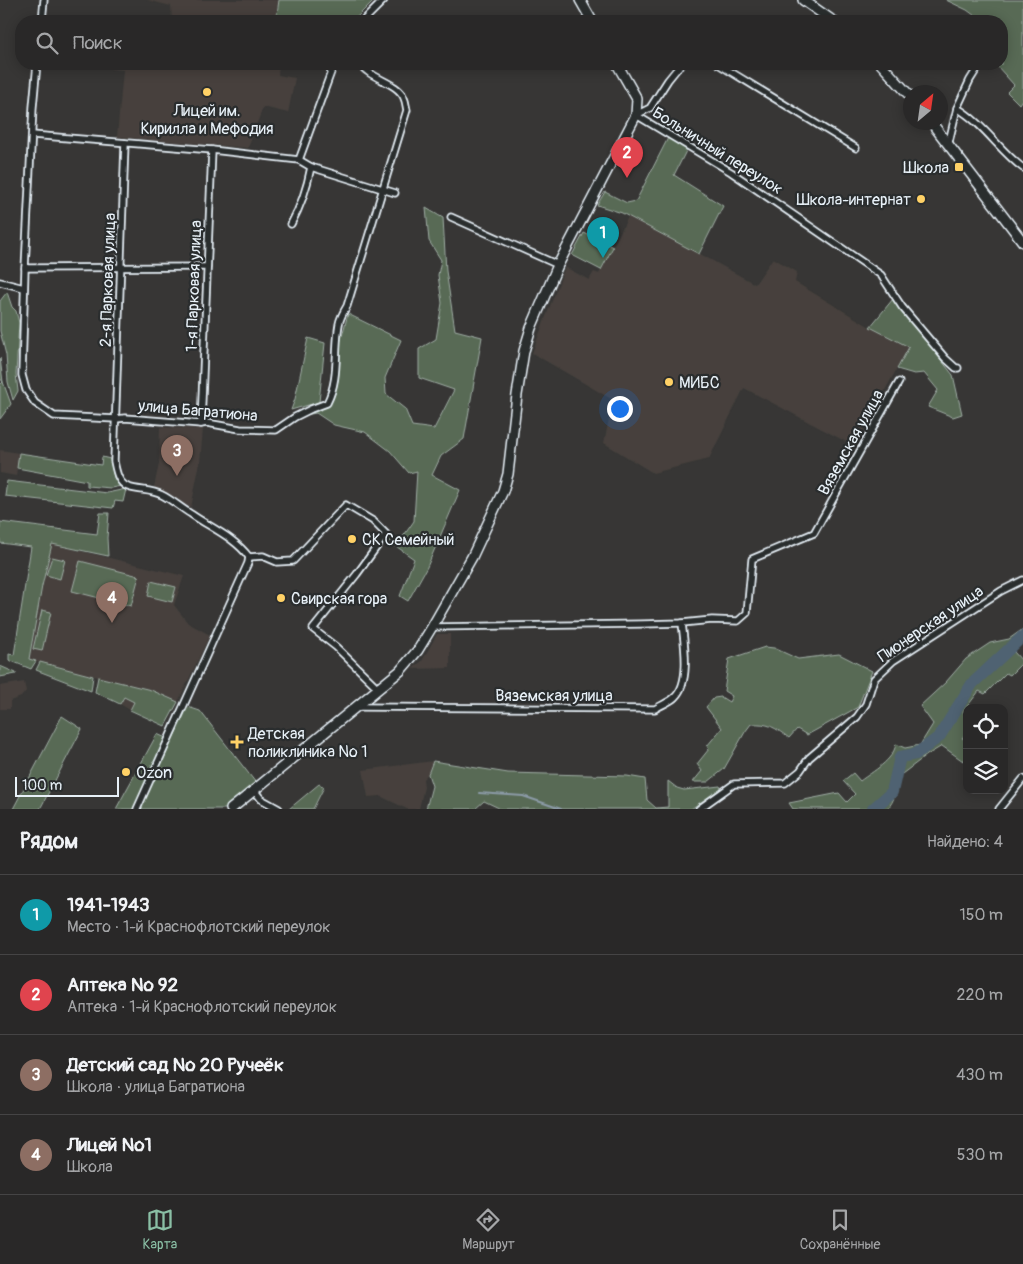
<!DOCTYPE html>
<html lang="ru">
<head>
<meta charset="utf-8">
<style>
  :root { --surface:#292828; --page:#313030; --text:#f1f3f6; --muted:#a5a6a8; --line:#454445; --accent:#8abfa5 }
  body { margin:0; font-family:Pangolin,sans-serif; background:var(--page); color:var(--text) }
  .controls { position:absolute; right:15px; bottom:15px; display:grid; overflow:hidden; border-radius:10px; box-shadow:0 2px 12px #0003 }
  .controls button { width:45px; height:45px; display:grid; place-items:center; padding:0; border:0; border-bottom:1px solid var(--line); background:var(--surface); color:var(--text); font:25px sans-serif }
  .compass { position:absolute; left:903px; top:85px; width:45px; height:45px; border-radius:50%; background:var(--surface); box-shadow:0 2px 12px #0003; rotate:29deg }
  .scale { position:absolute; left:15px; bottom:12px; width:104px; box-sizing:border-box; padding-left:5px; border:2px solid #e8f1f8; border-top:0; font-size:14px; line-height:18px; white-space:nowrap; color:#e8f1f8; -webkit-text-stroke:4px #2a2d2e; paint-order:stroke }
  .you { position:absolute; left:619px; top:408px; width:18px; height:18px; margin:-12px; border:4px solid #fff; border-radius:50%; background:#1a73e8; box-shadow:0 0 0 8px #1a73e833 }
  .badge { display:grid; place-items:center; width:32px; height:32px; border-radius:50%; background:var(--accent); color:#fff; font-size:16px; font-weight:700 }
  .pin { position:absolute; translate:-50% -41px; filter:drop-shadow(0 1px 2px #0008) }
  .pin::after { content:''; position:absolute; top:26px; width:18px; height:15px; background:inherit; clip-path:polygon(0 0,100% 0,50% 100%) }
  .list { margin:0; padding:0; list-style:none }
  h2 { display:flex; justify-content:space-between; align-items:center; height:65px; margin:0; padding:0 20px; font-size:21px }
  h2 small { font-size:16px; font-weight:400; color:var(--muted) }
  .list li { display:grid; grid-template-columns:32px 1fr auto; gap:15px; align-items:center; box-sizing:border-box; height:80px; padding:0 20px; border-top:1px solid var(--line) }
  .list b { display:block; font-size:19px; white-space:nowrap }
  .list p { margin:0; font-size:16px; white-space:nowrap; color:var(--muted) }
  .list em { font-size:16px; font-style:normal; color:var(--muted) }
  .icon { flex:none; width:28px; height:28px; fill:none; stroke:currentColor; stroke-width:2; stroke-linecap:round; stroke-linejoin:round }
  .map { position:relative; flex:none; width:1023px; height:809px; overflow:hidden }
  .search { position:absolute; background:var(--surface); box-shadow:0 2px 12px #0003; left:15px; right:15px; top:15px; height:55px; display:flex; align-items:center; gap:12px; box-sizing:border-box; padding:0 18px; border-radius:20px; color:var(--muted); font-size:19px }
  .sheet { height:385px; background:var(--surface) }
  nav { display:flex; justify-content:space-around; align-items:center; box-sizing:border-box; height:70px; border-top:1px solid var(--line); background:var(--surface); font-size:14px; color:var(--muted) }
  nav a { display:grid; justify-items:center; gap:2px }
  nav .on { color:var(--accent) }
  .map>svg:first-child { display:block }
  .built { fill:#46413d }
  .green { fill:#586a54; stroke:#a0aea6 }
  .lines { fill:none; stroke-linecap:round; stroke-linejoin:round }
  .stream { stroke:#8c9ba8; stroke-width:2 }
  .river { stroke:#4f6272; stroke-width:12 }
  .street-casing { stroke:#e8f1f8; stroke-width:9 }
  .secondary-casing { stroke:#e8f1f8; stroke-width:12 }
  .street { stroke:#2a2d2e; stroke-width:5.5 }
  .secondary { stroke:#2a2d2e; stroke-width:9 }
  .poi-dot { fill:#ffd166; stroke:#2a2d2e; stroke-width:2 }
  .labels { text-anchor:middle; stroke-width:4.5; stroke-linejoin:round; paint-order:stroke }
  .poi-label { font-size:16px; fill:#e8f1f8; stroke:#2a2d2e; text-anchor:start }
  .street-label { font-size:16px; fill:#e8f1f8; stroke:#2a2d2e }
</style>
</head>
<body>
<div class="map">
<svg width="1023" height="809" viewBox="0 0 1023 809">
  <rect width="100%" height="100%" fill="#373635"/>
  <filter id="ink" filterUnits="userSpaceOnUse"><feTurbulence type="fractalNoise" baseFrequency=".02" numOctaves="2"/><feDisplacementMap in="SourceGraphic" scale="10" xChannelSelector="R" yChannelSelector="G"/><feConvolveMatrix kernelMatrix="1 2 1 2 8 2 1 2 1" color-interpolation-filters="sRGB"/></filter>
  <g filter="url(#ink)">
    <!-- built -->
    <g class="built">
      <path d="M147 0H279L275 21H172L171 6Z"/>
      <path d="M111 64H279L278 75 295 78 288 113 263 107 248 148 117 137 123 70 110 69Z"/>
      <path d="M629 215 755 284 773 258 797 272 795 282 870 327 909 347 854 446 744 388 709 459 653 473 604 443 613 400 532 353 565 267 589 280 594 272 599 274Z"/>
      <path d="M160 427 203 429 200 462 191 508 154 487 159 464Z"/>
      <path d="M0 450 19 453 16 476 0 473Z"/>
      <path d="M52 544 184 576 174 605 188 623 210 635 178 702 151 690 29 660 42 586Z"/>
      <path d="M437 634H450V668L412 669 422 661Z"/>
      <path d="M24 682 26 691 21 697 10 701V709H0V686Z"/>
      <path d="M123 697 134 702 130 710 120 704Z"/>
      <path d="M433 761 428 774 423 779 424 787 419 809H407L380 796 368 797 363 770Z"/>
    </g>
    <!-- green -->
    <g class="green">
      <path d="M279 0H374L353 21H276Z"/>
      <path d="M946 0H1023V98L1019 104 1007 92 1014 85 997 66V64H1002V21H982L967 10Z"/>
      <path d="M668 138 687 149 674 175 723 206 699 254 622 213 597 205 605 192 627 203 636 201Z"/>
      <path d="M426 208 443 218 446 271 455 330 482 337 464 439 441 456 432 475 460 490 427 567 408 601 400 596 414 559 386 539 390 534 400 541 414 521 417 471 409 473 390 451 365 432 334 425 316 413 305 415 327 405 338 381 339 347 348 314 401 340 385 378 386 394 405 409 412 426 434 429 454 390 419 378V349L436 339 442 303 438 275 441 260 429 241Z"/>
      <path d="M584 233 613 247 601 270 572 255Z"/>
      <path d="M7 292 12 307 16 311 19 323 16 374 18 391 13 400 8 382 6 355 0 331V301Z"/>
      <path d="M893 299 953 375 962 414 953 417 928 407 938 390 924 373 914 374 897 369 909 347 870 327Z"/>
      <path d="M308 338 325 343 319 402 291 410 295 399Z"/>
      <path d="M0 358 3 382 11 404 0 419V385L3 382 0 378Z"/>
      <path d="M19 453 101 465 102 457 110 459 114 478 121 486 111 488 87 486V481L17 468Z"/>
      <path d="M7 481 107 493 126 489 123 502 115 501 113 508 5 496Z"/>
      <path d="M100 513H109L107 538 108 556 52 544 42 586 29 659 36 661 31 669 9 660V654L14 655 31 547 0 543V522L97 534Z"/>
      <path d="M52 557 65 560 60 579 46 575Z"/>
      <path d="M80 561 139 576 131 606 72 591Z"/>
      <path d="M151 581 176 587 172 602 148 596Z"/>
      <path d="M42 610 51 612 42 651 33 649Z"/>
      <path d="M1023 629V642L1014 652 1023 662 1010 675 1006 673 985 694 979 691 963 712 967 715V732L962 738 967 741V756L963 761 942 746 927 755 898 777C897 789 895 801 887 809H793L789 803 839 793 847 802 855 794 843 781 853 773 860 781C873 771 893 761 896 744L905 748 920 745 933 724 920 706 946 682 966 659 990 643 1009 639Z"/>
      <path d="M765 647 774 648 798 659 839 654 872 671 858 707 807 735 797 729 789 738C774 727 769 723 751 724L745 732 724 769 708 782H693L702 771 697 764 709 749 707 746 722 728 706 707 714 698 721 697 729 702 732 696 724 691 729 659Z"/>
      <path d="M40 662 93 676 91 691 36 670Z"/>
      <path d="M0 666 16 673V674L0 677Z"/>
      <path d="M98 677 151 690 178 702 165 726 130 710 134 702 124 697 120 704 95 692Z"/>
      <path d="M188 707 200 711 256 783 225 809H140Z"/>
      <path d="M62 716 82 729 40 809H13Z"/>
      <path d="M157 734 166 738 134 809H116Z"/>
      <path d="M433 761 508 773 627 776 645 779 647 800 656 808 668 807V781L677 788 684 790 720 786 721 788 691 809H501L484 801 475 809H426L432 786 428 774Z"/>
      <path d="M319 784 324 787 313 809H289Z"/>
    </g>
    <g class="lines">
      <!-- stream -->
      <path class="stream" d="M479 793 523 796 561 809"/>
      <!-- river -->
      <path class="river" d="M873 809 892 792 900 757 916 754 939 737 972 684 1023 636"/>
      <defs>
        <g id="street">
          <path d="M42 21 44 0"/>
          <path d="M363 21 384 0"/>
          <path d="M37 64 33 107 25 268 22 375 26 390 35 403 54 416 116 419 125 418 201 424 207 423 240 429 276 430 295 417 311 409 327 403C340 378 334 351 339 324 340 318 344 311 347 306L407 110C406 107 406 102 404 98 398 82 370 79 360 64"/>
          <path d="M718 64 856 148"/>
          <path d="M957 108C983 123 999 150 1023 168"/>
          <path d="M636 115 731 172 881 275 902 307 945 358 956 368H958"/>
          <path d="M636 115 650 108 668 80 681 64"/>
          <path d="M32 135 212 150 299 160 334 64"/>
          <path d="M125 143 114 461C116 471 118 483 128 487 139 491 151 489 162 495 172 500 181 508 191 514 211 528 234 537 249 557L248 563 137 809"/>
          <path d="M948 146 957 108 970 80 980 64"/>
          <path d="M299 160 311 167 395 193"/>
          <path d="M451 217 558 265"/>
          <path d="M291 224C301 206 307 188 311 167"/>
          <path d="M25 268 207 267"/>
          <path d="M0 282 24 288"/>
          <path d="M201 424 212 150"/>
          <path d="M249 557 263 556 277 562 293 561 346 505 373 521 386 534 357 574 313 629 336 647 379 689"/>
          <path d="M432 627 642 624 682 623 712 620 738 621 747 613 752 559 814 533 899 382"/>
          <path d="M356 707 655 709C661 705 670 702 675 697 691 682 684 642 682 623"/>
          <path d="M254 790 261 799 279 809"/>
          <path d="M699 809 734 784 785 783 800 771 809 758 857 717 866 704 874 679 893 661 1001 591 1023 580"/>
          <path d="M999 809 1023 779"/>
        </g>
        <g id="secondary">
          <path d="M580 0 592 21"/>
          <path d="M803 0 833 21"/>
          <path d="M881 64 910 96"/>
          <path d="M931 122 1023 242"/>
          <path d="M231 809 400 671 418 650 432 627 472 557 503 491 508 474 517 395 524 351 531 328 558 265 636 115 637 99 617 64"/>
        </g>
      </defs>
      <!-- street casing -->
      <use href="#street" class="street-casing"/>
      <!-- secondary casing -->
      <use href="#secondary" class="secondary-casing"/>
      <!-- street -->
      <use href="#street" class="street"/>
      <!-- secondary -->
      <use href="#secondary" class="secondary"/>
    </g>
  </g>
  <!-- markers -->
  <g class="poi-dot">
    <circle cx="207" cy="92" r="5"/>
    <rect x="954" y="162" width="10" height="10" rx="2.5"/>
    <circle cx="921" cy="199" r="5"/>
    <circle cx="669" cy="382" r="5"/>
    <circle cx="352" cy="539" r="5"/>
    <circle cx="281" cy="598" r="5"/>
    <path d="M234.5 734.5h5v5h5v5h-5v5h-5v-5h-5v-5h5z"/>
    <circle cx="126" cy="772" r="5"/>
  </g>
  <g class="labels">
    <!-- poi labels -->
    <g class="poi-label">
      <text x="207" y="116" text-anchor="middle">Лицей им.<tspan x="207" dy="18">Кирилла и Мефодия</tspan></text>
      <text x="949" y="173" text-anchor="end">Школа</text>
      <text x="911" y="205" text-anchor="end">Школа-интернат</text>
      <text x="679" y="388">МИБС</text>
      <text x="362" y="545">СК Семейный</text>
      <text x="291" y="604">Свирская гора</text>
      <text x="248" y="739">Детская<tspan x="248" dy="18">поликлиника № 1</tspan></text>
      <text x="136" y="778">Ozon</text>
    </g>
    <!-- street labels -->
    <g class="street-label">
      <text transform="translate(718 150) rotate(32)" y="6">Больничный переулок</text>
      <text transform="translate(107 280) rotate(-88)" y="6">2-я Парковая улица</text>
      <text transform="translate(193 286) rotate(-88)" y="6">1-я Парковая улица</text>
      <text transform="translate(198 410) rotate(5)" y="6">улица Багратиона</text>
      <text transform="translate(850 442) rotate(-61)" y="6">Вяземская улица</text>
      <text transform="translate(930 623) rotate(-34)" y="6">Пионерская улица</text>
      <text x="554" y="701">Вяземская улица</text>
    </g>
  </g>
</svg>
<div class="controls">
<button><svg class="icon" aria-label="locate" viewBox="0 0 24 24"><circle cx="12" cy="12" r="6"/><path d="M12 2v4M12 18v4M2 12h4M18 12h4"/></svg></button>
<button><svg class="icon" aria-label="layers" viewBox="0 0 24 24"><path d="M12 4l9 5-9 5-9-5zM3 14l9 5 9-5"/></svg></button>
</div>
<svg class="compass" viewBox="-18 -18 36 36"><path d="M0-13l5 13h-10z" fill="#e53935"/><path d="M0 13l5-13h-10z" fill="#a5a6a8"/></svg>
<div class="scale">100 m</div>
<div class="you"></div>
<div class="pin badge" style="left:603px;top:258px;background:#0f9aa8">1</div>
<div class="pin badge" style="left:627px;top:178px;background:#e0444e">2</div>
<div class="pin badge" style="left:177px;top:476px;background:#8d6e63">3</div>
<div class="pin badge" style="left:112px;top:623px;background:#8d6e63">4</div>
<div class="search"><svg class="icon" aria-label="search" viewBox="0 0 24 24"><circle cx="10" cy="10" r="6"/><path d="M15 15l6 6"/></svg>Поиск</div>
</div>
<section class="sheet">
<h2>Рядом<small>Найдено: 4</small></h2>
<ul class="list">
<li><span class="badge" style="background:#0f9aa8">1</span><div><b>1941-1943</b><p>Место · 1-й Краснофлотский переулок</p></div><em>150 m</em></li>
<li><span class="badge" style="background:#e0444e">2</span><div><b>Аптека № 92</b><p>Аптека · 1-й Краснофлотский переулок</p></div><em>220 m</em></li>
<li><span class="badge" style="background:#8d6e63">3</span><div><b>Детский сад № 20 Ручеёк</b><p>Школа · улица Багратиона</p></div><em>430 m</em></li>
<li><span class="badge" style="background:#8d6e63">4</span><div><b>Лицей №1</b><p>Школа</p></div><em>530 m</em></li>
</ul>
</section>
<nav>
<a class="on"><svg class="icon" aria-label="map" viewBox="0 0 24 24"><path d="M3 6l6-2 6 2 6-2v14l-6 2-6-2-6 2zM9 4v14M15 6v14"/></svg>Карта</a>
<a><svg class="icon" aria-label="directions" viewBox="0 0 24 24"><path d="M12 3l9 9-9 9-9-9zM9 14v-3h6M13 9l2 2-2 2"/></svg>Маршрут</a>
<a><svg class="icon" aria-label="saved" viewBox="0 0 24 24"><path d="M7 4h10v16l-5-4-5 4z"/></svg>Сохранённые</a>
</nav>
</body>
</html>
